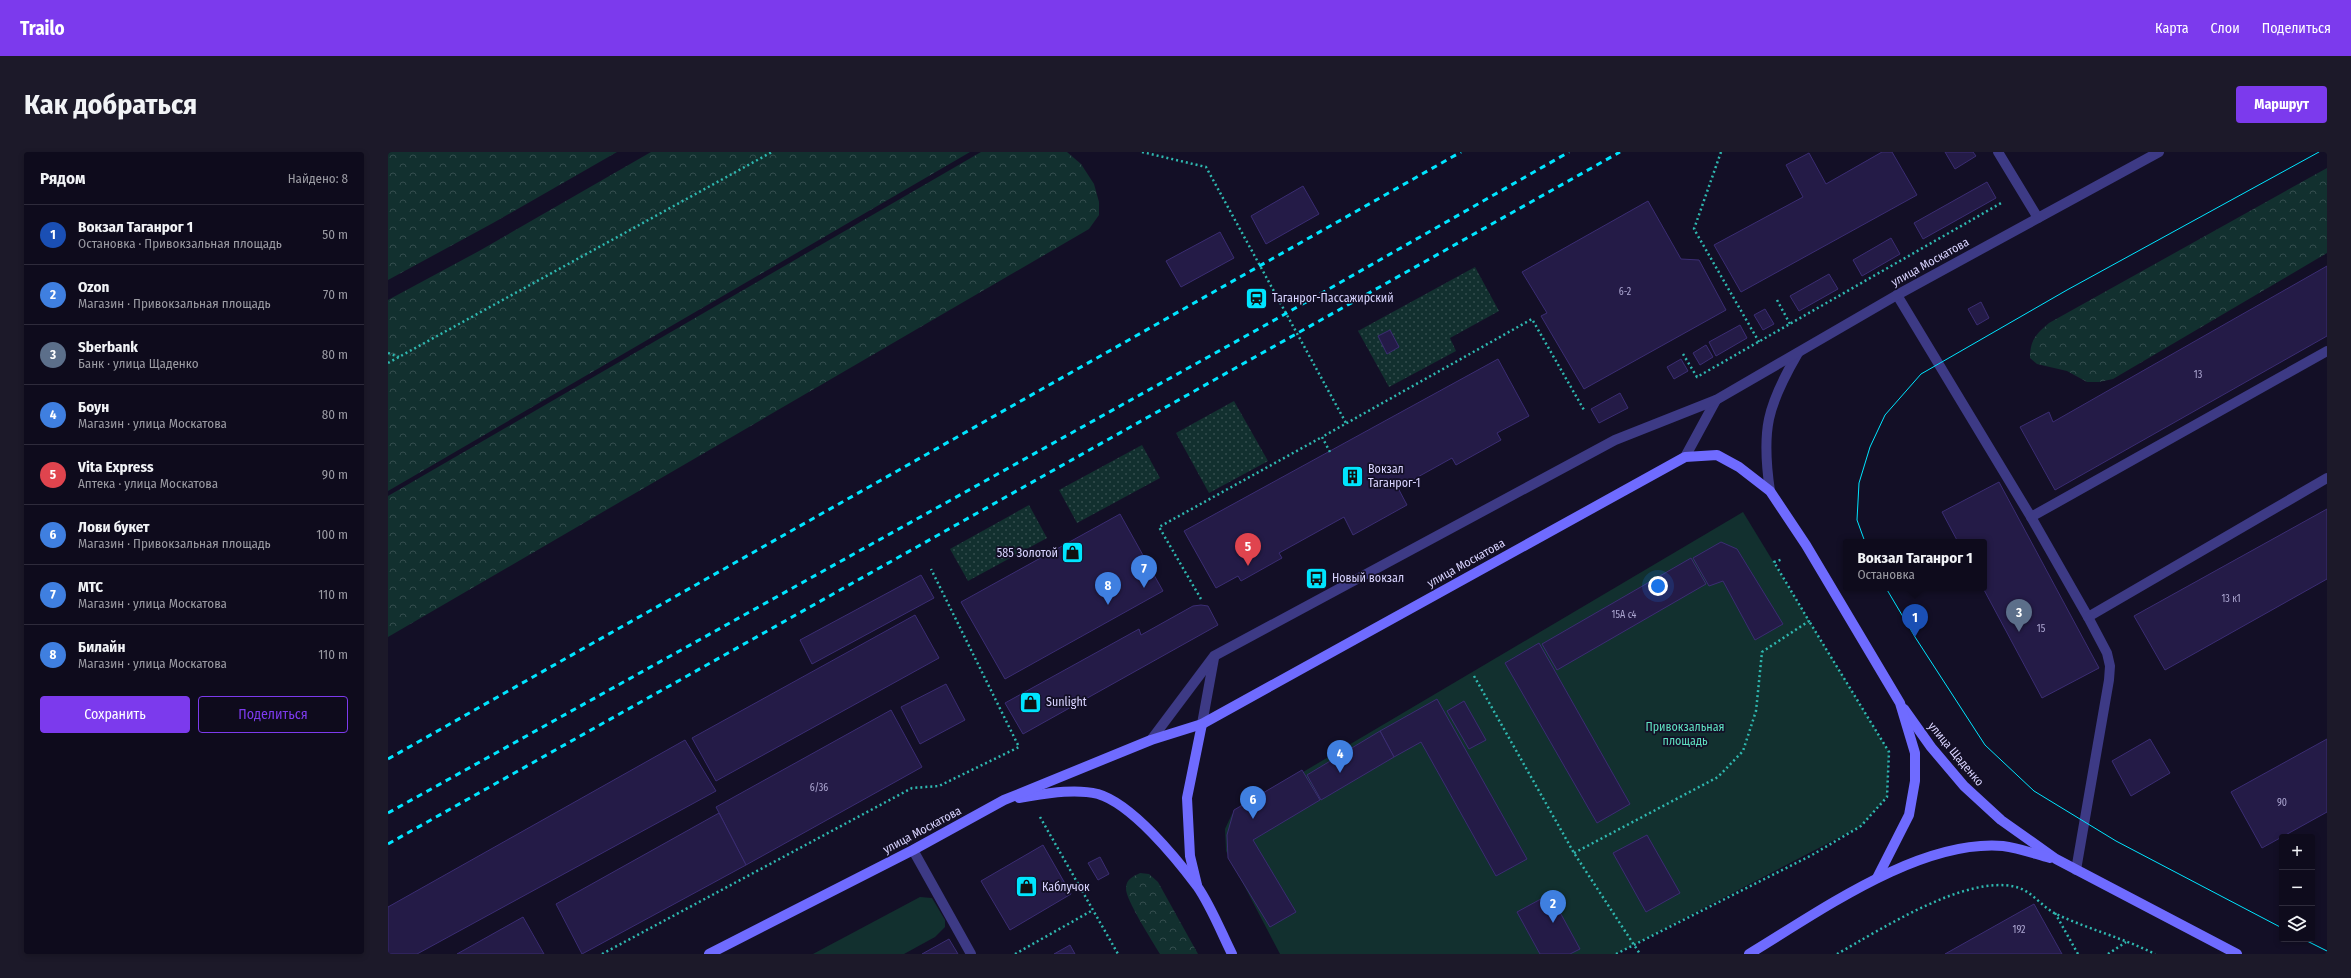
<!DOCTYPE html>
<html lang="ru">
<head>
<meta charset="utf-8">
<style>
  :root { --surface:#0e0b1c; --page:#1c1929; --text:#f1f3f6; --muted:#9b9ba3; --line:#2e2b3b; --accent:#7c3aed }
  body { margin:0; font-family:"Fira Sans Condensed",sans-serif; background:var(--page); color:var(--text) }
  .controls { position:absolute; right:12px; bottom:12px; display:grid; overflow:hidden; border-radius:4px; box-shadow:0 2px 6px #0003 }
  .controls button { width:36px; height:36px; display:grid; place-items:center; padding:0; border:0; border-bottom:1px solid var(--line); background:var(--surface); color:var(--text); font:20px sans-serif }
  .you { position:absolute; left:1270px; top:434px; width:14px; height:14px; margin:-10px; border:3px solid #fff; border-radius:50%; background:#1a73e8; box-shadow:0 0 0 6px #1a73e833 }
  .badge { display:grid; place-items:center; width:26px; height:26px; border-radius:50%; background:var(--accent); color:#fff; font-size:13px; font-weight:700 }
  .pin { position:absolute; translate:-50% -33px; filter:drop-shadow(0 1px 2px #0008) }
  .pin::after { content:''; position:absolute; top:21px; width:14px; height:12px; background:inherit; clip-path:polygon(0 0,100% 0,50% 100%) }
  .popup { position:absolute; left:1455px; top:387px; width:144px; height:52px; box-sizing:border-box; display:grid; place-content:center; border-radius:4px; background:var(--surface); filter:drop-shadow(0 1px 3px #0005); font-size:13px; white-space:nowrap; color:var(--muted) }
  .popup b { font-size:15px; color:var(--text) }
  .popup::after { content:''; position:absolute; left:50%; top:100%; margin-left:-8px; border:8px solid transparent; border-top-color:var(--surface) }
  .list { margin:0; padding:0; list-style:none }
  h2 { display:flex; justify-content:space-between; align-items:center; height:52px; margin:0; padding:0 16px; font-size:17px }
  h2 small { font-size:13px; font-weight:400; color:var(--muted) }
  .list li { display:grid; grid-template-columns:26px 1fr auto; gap:12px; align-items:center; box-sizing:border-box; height:60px; padding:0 16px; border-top:1px solid var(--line) }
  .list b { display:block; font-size:15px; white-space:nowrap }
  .list p { margin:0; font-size:13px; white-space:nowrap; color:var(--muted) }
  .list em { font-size:13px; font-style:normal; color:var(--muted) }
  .actions { display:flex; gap:8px; padding:12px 16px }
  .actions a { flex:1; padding:9px 0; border:1px solid var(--accent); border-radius:4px; text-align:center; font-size:14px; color:var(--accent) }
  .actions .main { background:var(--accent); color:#fff }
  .icon { flex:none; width:22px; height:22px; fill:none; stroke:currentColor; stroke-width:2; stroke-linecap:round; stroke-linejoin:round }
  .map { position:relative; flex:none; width:1939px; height:802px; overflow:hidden; border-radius:4px }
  header { display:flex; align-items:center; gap:24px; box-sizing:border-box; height:56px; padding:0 20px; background:var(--accent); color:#fff }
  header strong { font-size:19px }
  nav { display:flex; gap:22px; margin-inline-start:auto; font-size:14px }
  .intro { display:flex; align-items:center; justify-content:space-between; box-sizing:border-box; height:96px; padding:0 24px }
  h1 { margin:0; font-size:28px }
  .button { padding:10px 18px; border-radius:4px; background:var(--accent); color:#fff; font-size:14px; font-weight:700 }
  main { display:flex; gap:24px; padding:0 24px }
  aside { flex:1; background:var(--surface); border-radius:4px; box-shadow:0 2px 6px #0003 }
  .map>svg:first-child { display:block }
  .grass { fill:url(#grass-dots) }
  .forest { fill:url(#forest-crowns) }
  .park { fill:#12302f }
  .building { fill:#241b47; stroke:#3b2d73 }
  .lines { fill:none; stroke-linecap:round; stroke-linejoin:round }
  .path { stroke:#2fb8b0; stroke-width:2.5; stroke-dasharray:2 3; stroke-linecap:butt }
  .service { stroke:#3d3a85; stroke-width:10 }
  .minor { stroke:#3d3a85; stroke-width:10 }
  .secondary { stroke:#6f6bff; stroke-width:10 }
  .tram { stroke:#00e5ff; stroke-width:1 }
  .rail { stroke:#00e5ff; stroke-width:3; stroke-dasharray:6 5; stroke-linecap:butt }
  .labels { text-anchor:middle; stroke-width:3.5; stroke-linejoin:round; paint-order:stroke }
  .number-label { font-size:10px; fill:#aca6d1 }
  .street-label { font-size:12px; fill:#d9d4ff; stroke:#130f26 }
  .poi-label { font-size:12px; fill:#d9d4ff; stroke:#130f26; text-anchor:start }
  .park-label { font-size:12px; fill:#5fe0c0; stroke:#130f26 }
</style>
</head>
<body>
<header>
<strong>Trailo</strong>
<nav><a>Карта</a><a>Слои</a><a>Поделиться</a></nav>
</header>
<div class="intro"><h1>Как добраться</h1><a class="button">Маршрут</a></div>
<main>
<aside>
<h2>Рядом<small>Найдено: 8</small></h2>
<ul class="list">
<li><span class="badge" style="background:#1a4fb4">1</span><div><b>Вокзал Таганрог 1</b><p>Остановка · Привокзальная площадь</p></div><em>50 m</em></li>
<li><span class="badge" style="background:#3f7fe0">2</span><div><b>Ozon</b><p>Магазин · Привокзальная площадь</p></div><em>70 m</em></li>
<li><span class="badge" style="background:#5c6f8a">3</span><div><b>Sberbank</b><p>Банк · улица Щаденко</p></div><em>80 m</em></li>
<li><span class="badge" style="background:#3f7fe0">4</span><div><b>Боун</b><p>Магазин · улица Москатова</p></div><em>80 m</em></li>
<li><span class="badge" style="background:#e0444e">5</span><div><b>Vita Express</b><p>Аптека · улица Москатова</p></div><em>90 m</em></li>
<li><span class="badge" style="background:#3f7fe0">6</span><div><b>Лови букет</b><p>Магазин · Привокзальная площадь</p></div><em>100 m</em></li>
<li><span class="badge" style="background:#3f7fe0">7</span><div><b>МТС</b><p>Магазин · улица Москатова</p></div><em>110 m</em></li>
<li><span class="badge" style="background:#3f7fe0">8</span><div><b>Билайн</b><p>Магазин · улица Москатова</p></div><em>110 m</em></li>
</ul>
<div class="actions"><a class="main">Сохранить</a><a>Поделиться</a></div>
</aside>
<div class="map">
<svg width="1939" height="802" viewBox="0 0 1939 802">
  <defs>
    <pattern id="grass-dots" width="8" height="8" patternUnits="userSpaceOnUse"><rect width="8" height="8" fill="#12302f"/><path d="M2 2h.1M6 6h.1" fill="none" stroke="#344d4e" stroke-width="1.8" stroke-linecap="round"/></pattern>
    <pattern id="forest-crowns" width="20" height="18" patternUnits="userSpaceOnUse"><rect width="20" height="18" fill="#12302f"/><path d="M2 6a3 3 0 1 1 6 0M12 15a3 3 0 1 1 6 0" fill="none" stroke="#344d4e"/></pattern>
  </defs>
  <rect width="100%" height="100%" fill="#130f26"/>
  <!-- grass -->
  <g class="grass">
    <path d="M1087 115 1111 159 1062 186 1068 199 1001 235 970 179Z"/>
    <path d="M846 249 880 309 821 341 788 281Z"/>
    <path d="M754 293 772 326 689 371 671 338Z"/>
    <path d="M641 353 659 386 580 429 562 397Z"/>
  </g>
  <!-- forest -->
  <g class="forest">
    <path d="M0 0H229L105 71 0 128Z"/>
    <path d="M263 0H582L0 339V148L91 99Z"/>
    <path d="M593 0H679L693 12 706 32 711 50V63L701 77 0 485V344Z"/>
    <path d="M1939 16V101L1725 227 1711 230H1699L1679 219 1649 212 1642 206C1642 188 1648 182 1661 171Z"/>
    <path d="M752 721 761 722 770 730 810 802H772C765 790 737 747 738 736 738 727 746 724 752 721Z"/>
  </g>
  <!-- park -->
  <g class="park">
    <path d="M1355 360 1501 600 1499 645 1473 674 1228 802H892L838 699 837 677 844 662Z"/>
    <path d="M532 745 544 746 557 768V775L547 785 516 802H425Z"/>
  </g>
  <!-- building -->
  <g class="building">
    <path d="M1494 0H1504L1529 43 1353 140 1326 93 1415 45 1398 13 1421 1 1438 32Z"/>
    <path d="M1557 0H1585L1588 4 1567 17Z"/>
    <path d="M1599 30 1608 46 1535 87 1526 71Z"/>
    <path d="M915 34 931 62 878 92 863 64Z"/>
    <path d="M1260 49 1293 107 1311 108 1338 158 1196 237 1153 164 1159 161 1134 120Z"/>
    <path d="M832 80 846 106 793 135 778 109Z"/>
    <path d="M1503 86 1512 102 1474 124 1465 108Z"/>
    <path d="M1939 114V184L1667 338 1632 275 1661 260 1665 270Z"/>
    <path d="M1441 122 1450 137 1411 159 1402 144Z"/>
    <path d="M1593 150 1601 166 1589 173 1580 157Z"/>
    <path d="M1377 157 1386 172 1375 178 1366 163Z"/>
    <path d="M1352 173 1359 186 1328 204 1321 190Z"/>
    <path d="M1002 178 1011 195 999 202 990 184Z"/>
    <path d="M1318 193 1325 205 1312 213 1305 201Z"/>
    <path d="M1110 207 1141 264 1109 281 1113 288 1068 313 1064 306 1010 336 1019 353 965 383 956 365 891 401 894 406 853 429 850 424 828 436 796 379Z"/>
    <path d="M1293 207 1300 219 1286 227 1279 215Z"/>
    <path d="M1232 241 1240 256 1211 271 1203 257Z"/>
    <path d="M1611 330 1711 516 1654 546 1595 436 1596 390H1570L1554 360Z"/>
    <path d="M1939 357V427L1777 518 1746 464Z"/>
    <path d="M732 362 775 439 617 527 573 450Z"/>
    <path d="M1333 390 1349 397 1395 472 1367 488 1335 429 1321 434 1305 406Z"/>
    <path d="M1303 406 1318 432 1169 518 1154 492Z"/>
    <path d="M533 423 546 446 424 512 412 488Z"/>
    <path d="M813 453 820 454 830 473 635 582 617 551 751 477 753 483 805 454Z"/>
    <path d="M527 463 551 506 328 629 304 586Z"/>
    <path d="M1151 491 1242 652 1209 671 1117 511Z"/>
    <path d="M558 532 577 568 532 592 513 555Z"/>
    <path d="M1049 547 1139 707 1108 724 1033 590 1006 605 992 579Z"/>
    <path d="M1076 549 1098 588 1081 597 1059 559Z"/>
    <path d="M503 558 534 615 358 713 328 655Z"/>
    <path d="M992 579 1006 605 933 648 919 623Z"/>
    <path d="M1762 587 1782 621 1743 644 1724 609Z"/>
    <path d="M1939 587V660L1874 696 1843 640Z"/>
    <path d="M297 588 328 639 29 802H0V755Z"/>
    <path d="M914 618 932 648 865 688 908 760 882 775 840 706 839 683 846 658Z"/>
    <path d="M331 661 358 713 194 802 168 752Z"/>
    <path d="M1259 683 1292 741 1258 760 1225 701Z"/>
    <path d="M655 693 683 742 622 778 593 729Z"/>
    <path d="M712 705 721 722 710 728 700 711Z"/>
    <path d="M1162 742 1192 797 1182 802H1152L1129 760Z"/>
    <path d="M1646 752 1674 802H1557Z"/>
    <path d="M135 765 156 802H69Z"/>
    <path d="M561 787 570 802H534Z"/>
    <path d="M682 793 687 802H666Z"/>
  </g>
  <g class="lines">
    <!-- path -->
    <g class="path">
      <path d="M754 0 818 15 958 271"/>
      <path d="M1333 0 1306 77 1371 190"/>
      <path d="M1389 148 1402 172"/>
      <path d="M0 201 11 205"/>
      <path d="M1295 202 1309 225 1615 50"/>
      <path d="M0 211 384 0"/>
      <path d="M942 300 934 285 1144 167 1196 258"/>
      <path d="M813 447 771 375 934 285"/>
      <path d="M1086 524 1186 701 1252 802"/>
      <path d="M652 665 730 802"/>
      <path d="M1186 701 1330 625 1355 599 1368 559 1374 500 1421 469 1386 410 1395 407"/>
      <path d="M1667 761 1690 802"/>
      <path d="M214 802 524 636 551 634 631 595 543 417"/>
      <path d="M627 802 705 758"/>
      <path d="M1228 802 1424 703 1473 674 1499 645 1501 600 1421 469"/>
      <path d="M1449 802C1492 778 1578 722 1628 735 1644 739 1654 755 1668 762 1700 777 1735 786 1767 802"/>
      <path d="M1720 802 1738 790"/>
    </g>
    <!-- service -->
    <g class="service">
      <path d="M1610 0 1650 66"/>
      <path d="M1509 143 1643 365 1700 465 1719 501 1722 514 1721 528 1688 718"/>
      <path d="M1643 365 1939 199"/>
      <path d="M1700 465 1939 326"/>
      <path d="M525 698 583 802"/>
    </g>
    <!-- minor -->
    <g class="minor">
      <path d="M1297 305 1328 248"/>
      <path d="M1382 339C1373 278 1379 254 1410 201"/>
      <path d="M814 572 826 506"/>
      <path d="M763 588 826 504 1227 288 1328 248 1509 143 1771 0"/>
    </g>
    <!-- secondary -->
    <g class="secondary">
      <path d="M1516 557 1543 595 1576 634 1613 668 1668 707 1849 802"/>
      <path d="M631 646C657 642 685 636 710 642 744 652 788 706 809 734 823 754 833 780 844 802"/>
      <path d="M809 733 802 704 799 646 814 572"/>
      <path d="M321 802 525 698 616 648 763 588 814 572 1297 305 1329 303 1351 315 1382 339 1418 393 1512 551 1527 601V629L1521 663 1489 726"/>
      <path d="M1361 802C1431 760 1531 687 1615 694 1631 696 1647 702 1662 706"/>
    </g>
    <!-- tram -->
    <g class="tram">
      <path d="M1477 390 1469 368 1471 331 1482 295 1497 263 1533 222 1679 138 1931 0"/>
      <path d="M1498 436 1527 485 1597 593 1646 639 1728 689 1894 776"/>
      <path d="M1915 787 1939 799"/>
    </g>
    <!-- rail -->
    <g class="rail">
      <path d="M0 607 1073 0"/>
      <path d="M0 661 883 170 1181 0"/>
      <path d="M0 692 1232 0"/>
    </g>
  </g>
  <!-- icons -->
  <defs>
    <symbol id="station-square" viewBox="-11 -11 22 22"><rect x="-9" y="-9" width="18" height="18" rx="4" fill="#00e5ff" stroke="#130f26"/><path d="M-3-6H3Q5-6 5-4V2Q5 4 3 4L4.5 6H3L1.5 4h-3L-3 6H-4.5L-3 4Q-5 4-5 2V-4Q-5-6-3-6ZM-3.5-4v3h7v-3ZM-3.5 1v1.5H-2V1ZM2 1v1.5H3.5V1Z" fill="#111"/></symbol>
    <symbol id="building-square" viewBox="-11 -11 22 22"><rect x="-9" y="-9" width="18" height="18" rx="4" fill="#00e5ff" stroke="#130f26"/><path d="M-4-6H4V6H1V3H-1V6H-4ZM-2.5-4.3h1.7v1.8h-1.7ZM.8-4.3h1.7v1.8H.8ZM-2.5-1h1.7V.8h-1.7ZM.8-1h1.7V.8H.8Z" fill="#111"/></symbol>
    <symbol id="shop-square" viewBox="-11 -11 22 22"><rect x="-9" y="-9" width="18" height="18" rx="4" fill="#00e5ff" stroke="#130f26"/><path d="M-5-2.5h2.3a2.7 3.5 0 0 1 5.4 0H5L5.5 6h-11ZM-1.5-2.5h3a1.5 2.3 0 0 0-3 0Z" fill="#111"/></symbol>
    <symbol id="bus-square" viewBox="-11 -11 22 22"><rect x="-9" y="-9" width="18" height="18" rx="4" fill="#00e5ff" stroke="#130f26"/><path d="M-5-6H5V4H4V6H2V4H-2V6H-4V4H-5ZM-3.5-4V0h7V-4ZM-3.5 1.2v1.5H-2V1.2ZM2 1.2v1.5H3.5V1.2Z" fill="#111"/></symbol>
  </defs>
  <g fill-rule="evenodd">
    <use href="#station-square" x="856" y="134" width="25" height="25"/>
    <use href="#building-square" x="952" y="312" width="25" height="25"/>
    <use href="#shop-square" x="672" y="388" width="25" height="25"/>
    <use href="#bus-square" x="916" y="414" width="25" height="25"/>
    <use href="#shop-square" x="630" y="538" width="25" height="25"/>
    <use href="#shop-square" x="626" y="722" width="25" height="25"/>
  </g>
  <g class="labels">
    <!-- number labels -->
    <g class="number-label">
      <text x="1237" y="143">6-2</text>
      <text x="1810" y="226">13</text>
      <text x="1843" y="450">13 к1</text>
      <text x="1236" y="466">15А с4</text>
      <text x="1653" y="480">15</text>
      <text x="431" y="639">6/36</text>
      <text x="1894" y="654">90</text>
      <text x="1631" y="781">192</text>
    </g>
    <!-- street labels -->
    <g class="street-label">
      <text transform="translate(1542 110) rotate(-29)" y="4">улица Москатова</text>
      <text transform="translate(1078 411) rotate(-29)" y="4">улица Москатова</text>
      <text transform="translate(1568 602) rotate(50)" y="4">улица Щаденко</text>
      <text transform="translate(534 678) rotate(-28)" y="4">улица Москатова</text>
    </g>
    <!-- poi labels -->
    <g class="poi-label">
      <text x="884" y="150">Таганрог-Пассажирский</text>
      <text x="980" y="321">Вокзал<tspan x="980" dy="14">Таганрог-1</tspan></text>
      <text x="670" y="405" text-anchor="end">585 Золотой</text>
      <text x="944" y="430">Новый вокзал</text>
      <text x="658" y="554">Sunlight</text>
      <text x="654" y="739">Каблучок</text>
    </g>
    <!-- park labels -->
    <g class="park-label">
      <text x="1297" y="579">Привокзальная<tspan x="1297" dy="14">площадь</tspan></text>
    </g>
  </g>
</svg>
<div class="controls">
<button>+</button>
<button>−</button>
<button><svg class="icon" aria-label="layers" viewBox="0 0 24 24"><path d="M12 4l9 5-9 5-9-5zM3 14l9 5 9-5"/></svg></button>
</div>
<div class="you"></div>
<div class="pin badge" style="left:1527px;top:485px;background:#1a4fb4">1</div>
<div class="popup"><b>Вокзал Таганрог 1</b>Остановка</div>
<div class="pin badge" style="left:1165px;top:771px;background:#3f7fe0">2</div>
<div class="pin badge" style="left:1631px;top:480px;background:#5c6f8a">3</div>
<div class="pin badge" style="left:952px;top:621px;background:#3f7fe0">4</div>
<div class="pin badge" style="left:860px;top:414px;background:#e0444e">5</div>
<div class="pin badge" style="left:865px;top:667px;background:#3f7fe0">6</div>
<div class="pin badge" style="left:756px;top:436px;background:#3f7fe0">7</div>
<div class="pin badge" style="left:720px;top:453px;background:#3f7fe0">8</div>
</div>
</main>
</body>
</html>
